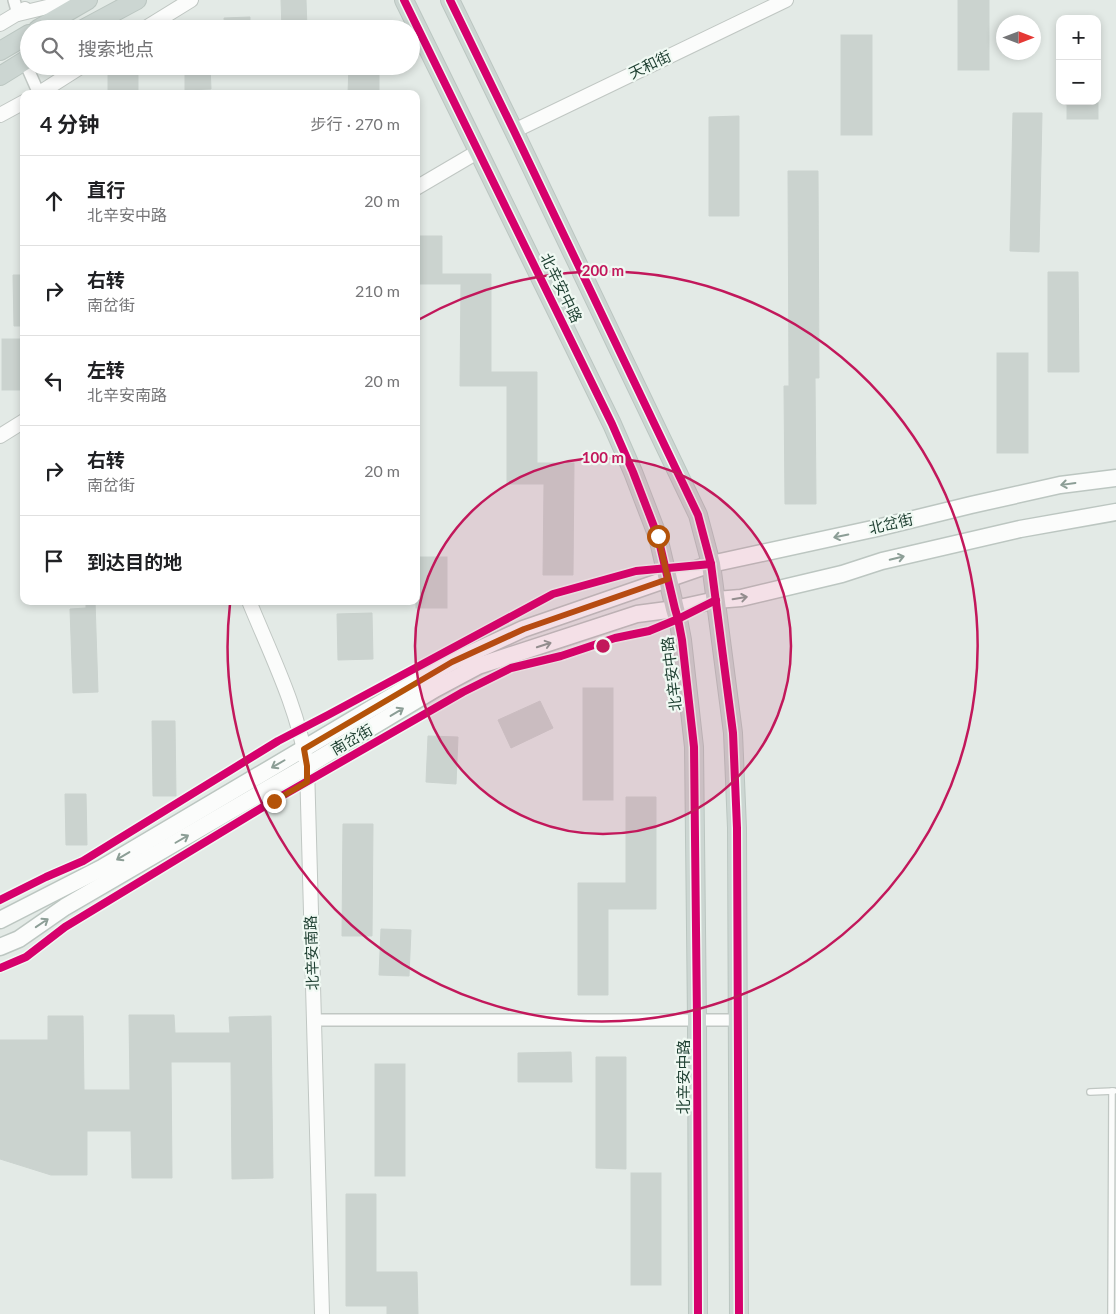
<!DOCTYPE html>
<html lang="zh">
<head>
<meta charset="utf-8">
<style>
  :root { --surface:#fff; --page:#f2f2f2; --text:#202124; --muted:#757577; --line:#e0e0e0 }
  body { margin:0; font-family:Lato,"Noto Sans SC",sans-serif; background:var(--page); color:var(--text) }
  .controls { position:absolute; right:15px; top:15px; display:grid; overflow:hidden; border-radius:10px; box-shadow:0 2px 8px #0003 }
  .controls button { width:45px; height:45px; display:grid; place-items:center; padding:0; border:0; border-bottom:1px solid var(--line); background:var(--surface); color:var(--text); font:25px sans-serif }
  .compass { position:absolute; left:996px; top:15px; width:45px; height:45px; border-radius:50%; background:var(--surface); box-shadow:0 2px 8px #0003; rotate:90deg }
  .stop { position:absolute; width:15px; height:15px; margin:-11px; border:4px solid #b45309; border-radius:50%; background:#fff }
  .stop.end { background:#b45309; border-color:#fff; box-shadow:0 1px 5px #0008 }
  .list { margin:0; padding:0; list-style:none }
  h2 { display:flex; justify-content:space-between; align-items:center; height:65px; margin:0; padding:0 20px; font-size:21px }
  h2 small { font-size:16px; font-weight:400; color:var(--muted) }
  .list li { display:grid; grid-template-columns:32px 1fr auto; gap:15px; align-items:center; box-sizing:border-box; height:90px; padding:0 20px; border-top:1px solid var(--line) }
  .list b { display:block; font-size:19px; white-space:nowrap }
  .list p { margin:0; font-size:16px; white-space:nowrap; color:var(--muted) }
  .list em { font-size:16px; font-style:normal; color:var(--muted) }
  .icon { flex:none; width:28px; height:28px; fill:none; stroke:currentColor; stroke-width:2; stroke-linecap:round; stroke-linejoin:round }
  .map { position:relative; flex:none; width:1116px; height:1314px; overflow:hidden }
  .search { position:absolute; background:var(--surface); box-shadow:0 2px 8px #0003; left:20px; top:20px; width:400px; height:55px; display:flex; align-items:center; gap:12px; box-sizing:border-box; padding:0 18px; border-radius:28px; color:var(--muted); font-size:19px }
  .panel { position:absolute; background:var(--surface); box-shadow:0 2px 8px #0003; left:20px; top:90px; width:400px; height:515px; border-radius:10px }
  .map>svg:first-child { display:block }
  .building { fill:#cbd3cf; stroke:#cbd3cf }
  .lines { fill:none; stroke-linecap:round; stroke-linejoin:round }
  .service-casing { stroke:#c0c7c3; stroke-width:8 }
  .minor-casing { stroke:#c0c7c3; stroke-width:14 }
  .tertiary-casing { stroke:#c0c7c3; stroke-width:16 }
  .secondary-casing { stroke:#bcc6c1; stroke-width:19 }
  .primary-casing { stroke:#bbc6c1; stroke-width:20 }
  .service { stroke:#fbfcfb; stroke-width:5.5 }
  .minor { stroke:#fbfcfb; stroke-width:11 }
  .tertiary { stroke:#fbfcfb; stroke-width:14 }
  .secondary { stroke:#fbfcfb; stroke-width:16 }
  .primary { stroke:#ccd6d2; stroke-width:18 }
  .cycleway-casing { stroke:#f0f9f3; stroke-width:11 }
  .cycleway { stroke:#d6006c; stroke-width:8 }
  .oneway { stroke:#8c9e96 }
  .route { stroke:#b45309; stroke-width:6 }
  .ring { fill:none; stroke:#c2185b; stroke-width:2.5 }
  .labels { text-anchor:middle; stroke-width:4.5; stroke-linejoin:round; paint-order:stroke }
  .street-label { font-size:15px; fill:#1e3f31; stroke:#f0f9f3 }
  .centre { fill:#c2185b; stroke:#f0f9f3; stroke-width:2.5 }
  .ring-label { font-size:15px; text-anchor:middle; font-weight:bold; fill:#c2185b; stroke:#f0f9f3; stroke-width:4.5; stroke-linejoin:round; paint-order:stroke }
</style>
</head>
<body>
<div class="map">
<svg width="1116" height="1314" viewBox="0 0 1116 1314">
  <rect width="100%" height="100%" fill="#e3eae6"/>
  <!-- building -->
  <g class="building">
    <path d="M281 0H306L307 28 282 29Z"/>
    <rect x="958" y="0" width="31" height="70"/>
    <path d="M250 17V29H225L224 18Z"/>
    <rect x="841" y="35" width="31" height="100"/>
    <path d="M185 66H210L211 89 185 90Z"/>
    <path d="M349 66H379V94H348Z"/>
    <rect x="108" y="72" width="30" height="22"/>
    <rect x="1067" y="101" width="31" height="18"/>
    <path d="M1013 113H1042L1039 252 1010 251Z"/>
    <path d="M739 116V216H709V117Z"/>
    <path d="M788 171H818L819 378H815L816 504H785L784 386H789Z"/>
    <path d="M416 236H442V274H491V372H537V463H574L573 575H543L544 484H507V386H460L461 284H416Z"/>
    <path d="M1048 272H1078L1079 372H1048Z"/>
    <path d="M13 275H24V326H14Z"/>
    <rect x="2" y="339" width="21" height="51"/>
    <rect x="997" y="353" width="31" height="100"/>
    <rect x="416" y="557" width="31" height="51"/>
    <path d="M86 601H95L98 692 73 693 70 609 86 608Z"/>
    <path d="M372 613 373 659 338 660 337 614Z"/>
    <rect x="583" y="688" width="30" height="112"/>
    <path d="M540 701 553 728 511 748 498 720Z"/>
    <path d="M152 721H175L176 796H153Z"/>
    <path d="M428 736 458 737 456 784 426 782Z"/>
    <path d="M65 794H86L87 845H66Z"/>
    <path d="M626 797H656V909H608V995H578V883H626Z"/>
    <path d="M343 824H373L372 936H342Z"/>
    <path d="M381 929 411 930 409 976 379 975Z"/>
    <path d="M129 1015H174L175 1033H230L229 1017 271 1016 273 1178 232 1179 231 1062H171L172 1178H132L131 1131H87V1175H51L0 1159V1040H48V1016H83L84 1090H130Z"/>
    <path d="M571 1052 572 1082H518V1053Z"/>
    <path d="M596 1057H626V1169L596 1168Z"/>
    <rect x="375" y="1064" width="30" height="112"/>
    <rect x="631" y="1173" width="30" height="112"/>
    <path d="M346 1194H376V1272H417L418 1314H387V1306H346Z"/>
  </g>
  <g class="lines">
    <defs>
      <g id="service">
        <path d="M1090 1092 1114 1091"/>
        <path d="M1111 1314 1112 1091"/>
      </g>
      <g id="minor">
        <path d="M14 0 18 14"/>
        <path d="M24 60 39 94"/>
        <path d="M313 1020H738"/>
      </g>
      <g id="tertiary">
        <path d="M18 14 76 0"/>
        <path d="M0 24 25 9"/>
        <path d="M144 29 191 0"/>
        <path d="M38 94 82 66"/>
        <path d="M0 115 24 102"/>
        <path d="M514 131 786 0"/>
        <path d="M416 188 479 151"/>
        <path d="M0 436 24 421"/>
        <path d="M249 601C271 655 298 708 307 766L322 1314"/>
      </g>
      <g id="secondary">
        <path d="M0 920 102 868 408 687 452 662 523 629 711 564 877 528 971 505 1060 485 1116 478"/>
        <path d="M0 947 19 939 65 907 307 766 435 689 478 666 637 614 675 609 716 600 741 598 842 574 882 561 1020 529 1116 512"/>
      </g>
      <g id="primary">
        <path d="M404 0 612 424 633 472 658 537 675 609 678 619 682 640 694 747 697 1020 698 1314"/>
        <path d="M450 0 514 131 698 515 711 564 733 733 737 828 739 1314"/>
        <path d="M38 29 88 0"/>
        <path d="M83 29 137 0"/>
        <path d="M0 51 29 34"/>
        <path d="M0 76 29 58"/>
      </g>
    </defs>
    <!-- service casing -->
    <use href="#service" class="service-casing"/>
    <!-- minor casing -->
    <use href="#minor" class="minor-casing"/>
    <!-- tertiary casing -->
    <use href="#tertiary" class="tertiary-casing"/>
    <!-- secondary casing -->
    <use href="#secondary" class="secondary-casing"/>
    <!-- primary casing -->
    <use href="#primary" class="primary-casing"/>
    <!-- service -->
    <use href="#service" class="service"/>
    <!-- minor -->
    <use href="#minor" class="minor"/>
    <!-- tertiary -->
    <use href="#tertiary" class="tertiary"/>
    <!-- secondary -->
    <use href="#secondary" class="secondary"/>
    <!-- primary -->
    <use href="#primary" class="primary"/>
    <defs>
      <g id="cycleway">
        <path d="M404 0 612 424 633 472 658 537 675 609 678 619 682 640 694 747 697 1020 698 1314"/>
        <path d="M450 0 514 131 698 515 711 564 733 733 737 828 739 1314"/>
        <path d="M0 900 46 877 83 861 278 741 328 715 553 594 636 571 711 564"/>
        <path d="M0 968 26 957 65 927 273 801 463 692 511 668 561 656 615 638 649 631 678 619 716 600"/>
      </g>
    </defs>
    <!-- cycleway casing -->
    <use href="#cycleway" class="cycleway-casing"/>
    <!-- cycleway -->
    <use href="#cycleway" class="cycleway"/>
  </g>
  <!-- one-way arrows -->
  <defs><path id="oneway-shaft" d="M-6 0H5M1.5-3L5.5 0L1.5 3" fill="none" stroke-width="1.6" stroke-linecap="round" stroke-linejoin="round" transform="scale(1.25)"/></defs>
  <g class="oneway">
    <use href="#oneway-shaft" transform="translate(1068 484) rotate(172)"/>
    <use href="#oneway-shaft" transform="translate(841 536) rotate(168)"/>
    <use href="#oneway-shaft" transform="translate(897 558) rotate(-13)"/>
    <use href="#oneway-shaft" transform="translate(740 598) rotate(-9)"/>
    <use href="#oneway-shaft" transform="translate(544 645) rotate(-18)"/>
    <use href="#oneway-shaft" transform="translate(397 712) rotate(-31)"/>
    <use href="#oneway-shaft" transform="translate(278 764) rotate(150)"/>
    <use href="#oneway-shaft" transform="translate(182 839) rotate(-30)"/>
    <use href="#oneway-shaft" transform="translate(123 856) rotate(149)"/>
    <use href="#oneway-shaft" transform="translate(42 923) rotate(-34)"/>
  </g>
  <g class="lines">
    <!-- route -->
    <path class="route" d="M274 801 307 782V766L304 749 452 662 524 629 668 579 658 536"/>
  </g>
  <!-- distance rings -->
  <circle cx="603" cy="646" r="188" fill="#c2185b" fill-opacity=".12"/>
  <g class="ring">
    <circle cx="603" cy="646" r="188"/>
    <path d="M418 320A375 375 0 1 1 230 604"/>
  </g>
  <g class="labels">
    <!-- street labels -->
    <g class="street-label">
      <text transform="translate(650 65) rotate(-26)" y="5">天和街</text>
      <text transform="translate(561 288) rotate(64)" y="5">北辛安中路</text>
      <text transform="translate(891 524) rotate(-13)" y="5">北岔街</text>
      <text transform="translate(672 674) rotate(-97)" y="5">北辛安中路</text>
      <text transform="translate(352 740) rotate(-30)" y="5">南岔街</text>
      <text transform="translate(312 953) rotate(-92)" y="5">北辛安南路</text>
      <text transform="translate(684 1077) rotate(-90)" y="5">北辛安中路</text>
    </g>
  </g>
  <circle cx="603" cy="646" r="8" class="centre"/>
  <g class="ring-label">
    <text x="603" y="276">200 m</text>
    <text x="603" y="463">100 m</text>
  </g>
</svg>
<div class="controls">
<button>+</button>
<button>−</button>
</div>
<svg class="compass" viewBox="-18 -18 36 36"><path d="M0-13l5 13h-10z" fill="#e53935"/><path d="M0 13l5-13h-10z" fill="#757577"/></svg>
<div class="stop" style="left:658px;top:536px"></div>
<div class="stop end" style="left:274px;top:801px"></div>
<div class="search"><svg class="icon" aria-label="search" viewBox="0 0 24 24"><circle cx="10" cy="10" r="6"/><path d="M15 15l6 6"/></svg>搜索地点</div>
<section class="panel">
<h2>4 分钟<small>步行 · 270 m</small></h2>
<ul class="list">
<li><svg class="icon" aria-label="ahead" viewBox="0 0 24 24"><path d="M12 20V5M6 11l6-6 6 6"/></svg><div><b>直行</b><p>北辛安中路</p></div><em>20 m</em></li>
<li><svg class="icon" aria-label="right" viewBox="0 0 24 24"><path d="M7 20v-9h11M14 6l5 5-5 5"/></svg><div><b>右转</b><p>南岔街</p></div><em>210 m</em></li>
<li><svg class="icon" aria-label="left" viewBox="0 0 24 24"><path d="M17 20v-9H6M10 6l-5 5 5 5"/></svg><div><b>左转</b><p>北辛安南路</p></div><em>20 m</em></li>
<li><svg class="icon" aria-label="right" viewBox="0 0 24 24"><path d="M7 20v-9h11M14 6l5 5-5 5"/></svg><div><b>右转</b><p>南岔街</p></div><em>20 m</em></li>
<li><svg class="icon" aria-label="arrive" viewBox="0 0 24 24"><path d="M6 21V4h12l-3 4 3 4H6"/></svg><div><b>到达目的地</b></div></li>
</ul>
</section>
</div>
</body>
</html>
